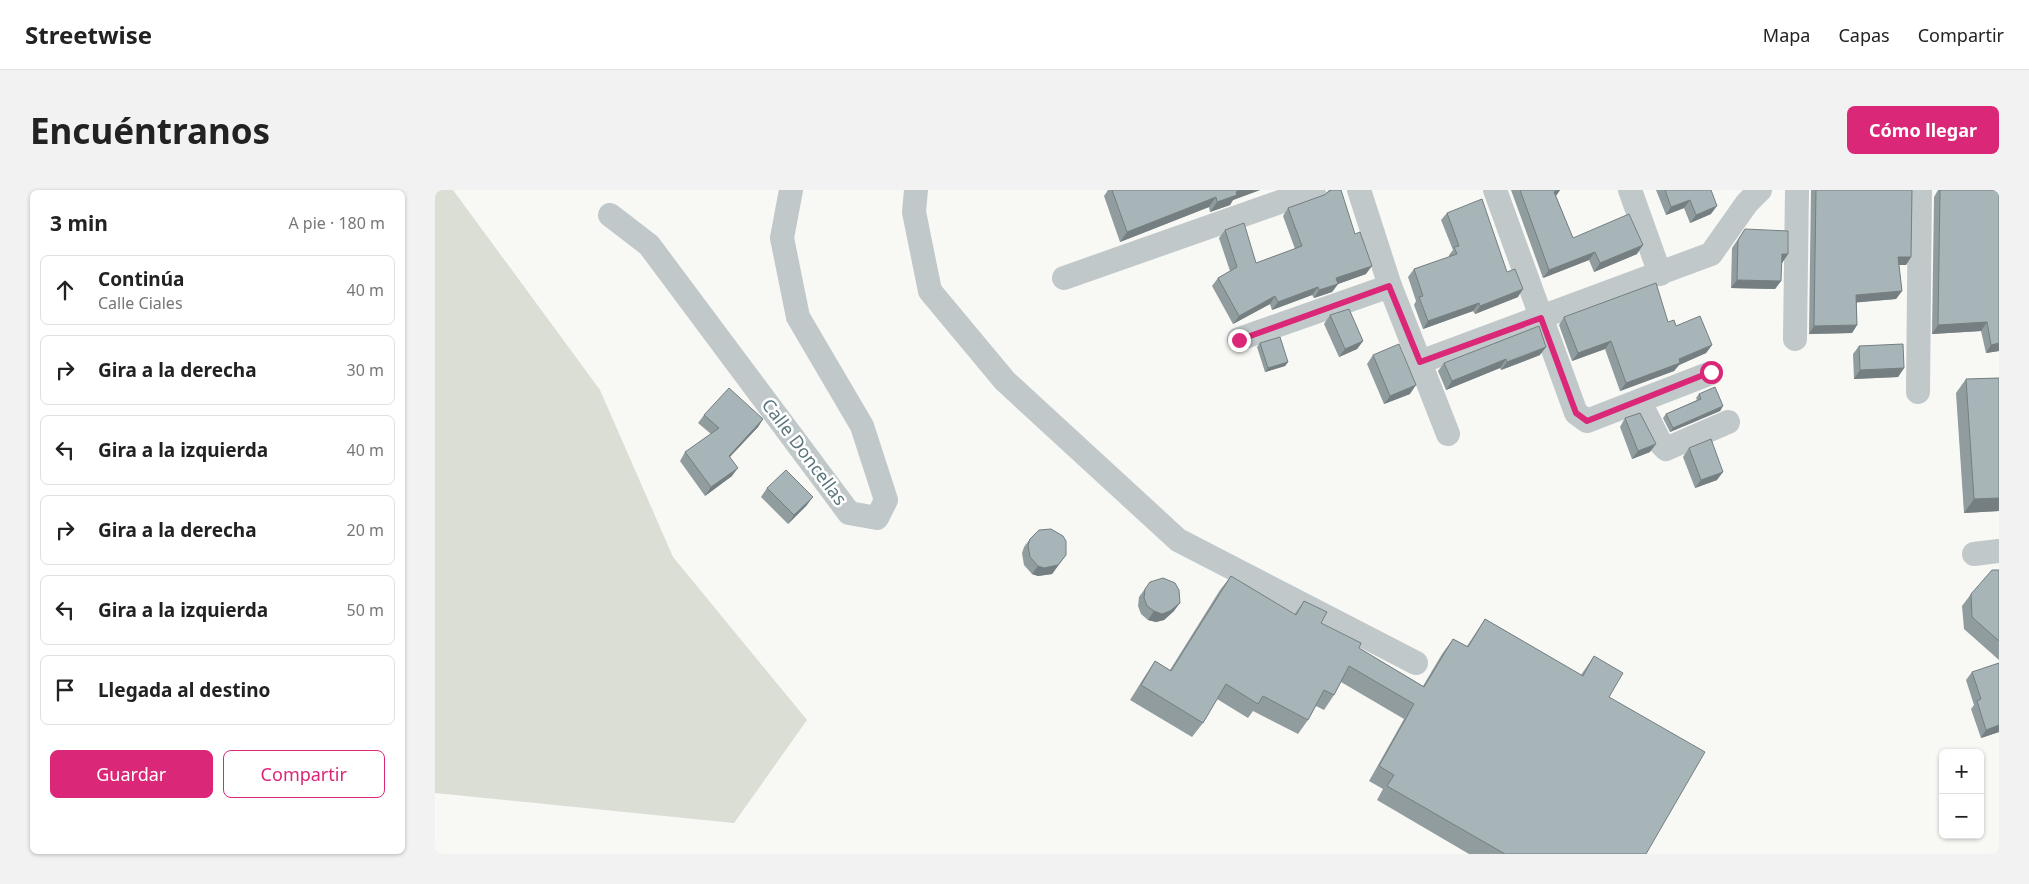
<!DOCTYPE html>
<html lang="es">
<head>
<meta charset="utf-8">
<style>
  :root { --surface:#fff; --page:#f2f2f2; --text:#222; --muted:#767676; --line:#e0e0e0; --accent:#db2777 }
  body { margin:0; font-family:"Noto Sans",sans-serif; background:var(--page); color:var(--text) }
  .controls { position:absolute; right:15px; bottom:15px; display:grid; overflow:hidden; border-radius:8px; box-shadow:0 1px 4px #0004 }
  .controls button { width:45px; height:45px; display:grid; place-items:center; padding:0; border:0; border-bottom:1px solid var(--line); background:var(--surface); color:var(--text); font:25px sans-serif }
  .stop { position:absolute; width:15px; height:15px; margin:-11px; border:4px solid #db2777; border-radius:50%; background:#fff }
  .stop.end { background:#db2777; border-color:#fff; box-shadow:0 1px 5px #0008 }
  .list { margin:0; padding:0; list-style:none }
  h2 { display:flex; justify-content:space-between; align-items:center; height:65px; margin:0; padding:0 20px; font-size:21px }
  h2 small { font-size:16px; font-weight:400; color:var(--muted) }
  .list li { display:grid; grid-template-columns:32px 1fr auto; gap:15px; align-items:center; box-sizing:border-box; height:70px; margin:0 10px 10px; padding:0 10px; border:1px solid var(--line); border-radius:8px }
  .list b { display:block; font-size:19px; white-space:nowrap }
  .list p { margin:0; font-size:16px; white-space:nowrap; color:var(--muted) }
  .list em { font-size:16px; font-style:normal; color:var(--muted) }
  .actions { display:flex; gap:10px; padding:15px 20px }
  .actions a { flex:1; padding:11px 0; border:1px solid var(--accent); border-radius:8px; text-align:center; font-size:18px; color:var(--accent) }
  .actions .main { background:var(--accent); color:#fff }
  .icon { flex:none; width:28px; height:28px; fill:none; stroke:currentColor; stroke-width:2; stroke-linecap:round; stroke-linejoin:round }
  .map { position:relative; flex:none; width:1564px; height:664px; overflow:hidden; border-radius:8px }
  header { display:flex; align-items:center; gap:30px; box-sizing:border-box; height:70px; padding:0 25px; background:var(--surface); border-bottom:1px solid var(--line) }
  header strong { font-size:24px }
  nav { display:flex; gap:28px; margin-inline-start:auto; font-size:18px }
  .intro { display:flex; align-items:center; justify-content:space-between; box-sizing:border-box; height:120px; padding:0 30px }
  h1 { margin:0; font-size:35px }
  .button { padding:12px 22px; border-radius:8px; background:var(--accent); color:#fff; font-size:18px; font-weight:700 }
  main { display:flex; gap:30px; padding:0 30px }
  aside { flex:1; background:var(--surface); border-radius:8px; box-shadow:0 1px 4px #0004 }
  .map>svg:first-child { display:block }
  .green { fill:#daded4 }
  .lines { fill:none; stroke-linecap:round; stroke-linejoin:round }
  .minor { stroke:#c1c8ca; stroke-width:24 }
  .wall { fill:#909c9e }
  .shaded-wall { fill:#757f81 }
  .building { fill:#a7b5b8; stroke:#757f81 }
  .route { stroke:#db2777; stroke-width:6 }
  .labels { text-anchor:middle; stroke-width:5; stroke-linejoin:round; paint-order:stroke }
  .street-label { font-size:18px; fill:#5d767d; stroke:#fff }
</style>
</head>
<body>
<header>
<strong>Streetwise</strong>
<nav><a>Mapa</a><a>Capas</a><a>Compartir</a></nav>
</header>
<div class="intro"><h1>Encuéntranos</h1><a class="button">Cómo llegar</a></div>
<main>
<aside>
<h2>3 min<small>A pie · 180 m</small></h2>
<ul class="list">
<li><svg class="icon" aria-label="ahead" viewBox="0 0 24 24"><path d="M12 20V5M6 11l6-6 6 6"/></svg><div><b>Continúa</b><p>Calle Ciales</p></div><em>40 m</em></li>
<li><svg class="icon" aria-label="right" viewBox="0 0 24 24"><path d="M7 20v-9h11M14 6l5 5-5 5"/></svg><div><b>Gira a la derecha</b></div><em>30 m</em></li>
<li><svg class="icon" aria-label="left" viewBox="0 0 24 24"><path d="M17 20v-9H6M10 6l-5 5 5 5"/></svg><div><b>Gira a la izquierda</b></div><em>40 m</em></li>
<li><svg class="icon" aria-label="right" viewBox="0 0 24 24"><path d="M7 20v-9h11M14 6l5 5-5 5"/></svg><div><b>Gira a la derecha</b></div><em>20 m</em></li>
<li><svg class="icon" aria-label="left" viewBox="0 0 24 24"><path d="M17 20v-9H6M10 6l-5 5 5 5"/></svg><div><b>Gira a la izquierda</b></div><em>50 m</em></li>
<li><svg class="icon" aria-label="arrive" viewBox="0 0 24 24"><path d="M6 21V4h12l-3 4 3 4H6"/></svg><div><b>Llegada al destino</b></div></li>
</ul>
<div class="actions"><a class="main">Guardar</a><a>Compartir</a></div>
</aside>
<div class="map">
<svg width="1564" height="664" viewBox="0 0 1564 664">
  <rect width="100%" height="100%" fill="#f8f8f5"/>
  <!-- green -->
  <path class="green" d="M0 0H18L165 200 238 367 372 530 299 633 0 603Z"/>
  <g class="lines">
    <!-- minor -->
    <g class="minor">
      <path d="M481 0 479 22 495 101 570 191 743 350 981 473"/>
      <path d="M924 0 955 96 1013 244"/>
      <path d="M1060 0 1141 223 1152 231 1276 183"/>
      <path d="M1195 0 1225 84"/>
      <path d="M175 25 214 55 414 323 442 328 451 310 427 236 363 127 347 48 356 0"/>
      <path d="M629 88 879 0"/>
      <path d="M804 149 955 96"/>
      <path d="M1360 149 1362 0"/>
      <path d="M985 172 1276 64 1312 13 1325 0"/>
      <path d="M1483 202 1485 0"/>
      <path d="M1205 212 1226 254 1231 259 1293 232"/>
      <path d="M1539 364 1564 361"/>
    </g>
  </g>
  <!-- wall -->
  <g class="wall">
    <path d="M673 0H825L798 10 795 15 775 22 774 17 685 52 669 6Z"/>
    <path d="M894 0H906L931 84 903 94 897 102 879 108 877 105 837 120 835 114 798 134 777 96 783 88 795 81 784 48 790 40 821 73 860 59 848 26 853 18 889 5Z"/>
    <path d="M1076 0H1125L1121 6 1138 48 1202 64 1159 82 1154 70 1108 88Z"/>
    <path d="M1221 0H1276V24L1255 33 1249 18 1231 25Z"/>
    <path d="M1376 0H1477L1476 67 1471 75H1464L1467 101 1461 109 1422 112V135L1417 143 1374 144Z"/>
    <path d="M1503 0H1564V161L1551 163 1546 141 1497 144 1499 7Z"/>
    <path d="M1012 23 1072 82 1083 107 1040 124 1038 121 988 139 979 115 981 111 973 87 979 79 1014 67V65L1018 60 1006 30Z"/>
    <path d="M1310 39 1353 64 1347 73H1346V91L1340 99 1296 98 1297 58Z"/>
    <path d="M895 125 928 151 922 159 904 167 889 134Z"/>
    <path d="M1129 127 1233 132 1277 155 1271 163 1244 175 1239 181 1185 201 1170 159 1137 171 1124 135Z"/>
    <path d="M825 153 853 172 850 176 830 182 822 157Z"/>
    <path d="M1424 156 1469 178 1463 187 1419 189 1418 164Z"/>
    <path d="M938 165 975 204 949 214 932 174Z"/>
    <path d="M1105 165 1066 180 1065 178 1011 200 1003 181 1009 173Z"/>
    <path d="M1564 188V321L1529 323 1521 203 1531 189Z"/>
    <path d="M1264 204 1288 216 1285 221 1235 242 1228 228 1231 224 1262 210 1261 208Z"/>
    <path d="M269 225 328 229 323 237 295 267 297 286 270 306 245 271 250 262 276 244 263 233Z"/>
    <path d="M1190 228 1215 262 1197 269 1185 237Z"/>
    <path d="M1254 258 1282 290 1260 298 1248 267Z"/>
    <path d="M332 298 372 315 353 334 326 307Z"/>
    <path d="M595 349 625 373 617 384 603 386 597 384 589 375 587 363 589 357Z"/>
    <path d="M1564 380V470L1529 439 1527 416 1536 404Z"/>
    <path d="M796 386 859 425 869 411 886 433 924 458 988 496 1007 464 1018 449 1032 456 1050 429 1146 485 1159 466 1174 507 1211 664H1034L942 610 948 599 934 591 969 529 906 492 899 505 889 520 881 516 873 530 863 544 818 521 813 528 782 509 768 533 757 547 695 510 710 486 720 471 735 480 785 400Z"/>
    <path d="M715 392 739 421 729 430 721 432 713 430 706 424 703 416 704 407Z"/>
    <path d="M1537 482 1564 542 1546 548 1536 519 1539 515 1531 490Z"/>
  </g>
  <!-- shaded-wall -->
  <g class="shaded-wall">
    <path d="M805 0H825L798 10 795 15 775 22 782 12Z"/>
    <path d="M1123 0H1125L1120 7 1119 2Z"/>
    <path d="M781 7 774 17 685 52 692 42Z"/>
    <path d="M1255 10 1249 18 1231 25 1236 17Z"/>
    <path d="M1282 16 1276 24 1255 33 1261 25Z"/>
    <path d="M1208 55 1202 64 1159 82 1165 73Z"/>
    <path d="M1160 62 1154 70 1108 88 1114 80Z"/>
    <path d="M1347 64H1353L1347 73H1341Z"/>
    <path d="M1463 67H1476L1471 75H1458Z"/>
    <path d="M937 76 931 84 903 94 897 102 879 108 884 100 901 88Z"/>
    <path d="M1302 90 1346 91 1340 99 1296 98Z"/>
    <path d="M883 97 877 105 837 120 843 112Z"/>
    <path d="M1088 99 1083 107 1040 124 1045 116Z"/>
    <path d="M1467 101 1461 109 1416 113 1421 105Z"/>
    <path d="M840 106 835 114 798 134 804 126Z"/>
    <path d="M1044 113 1038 121 988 139 993 131Z"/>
    <path d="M1552 132 1546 141 1497 144 1503 135Z"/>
    <path d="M1422 135 1417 143 1374 144 1379 136Z"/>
    <path d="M928 151 922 159 904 167 910 159Z"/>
    <path d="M1176 151 1170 159 1137 171 1143 163Z"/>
    <path d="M1564 153V161L1551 163 1556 155Z"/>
    <path d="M1277 155 1271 163 1244 175 1239 181 1185 201 1191 193Z"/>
    <path d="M1111 157 1105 165 1066 180 1072 172Z"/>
    <path d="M1071 169 1065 178 1011 200 1017 191Z"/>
    <path d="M853 172 850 176 830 182 833 178Z"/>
    <path d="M1469 178 1463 187 1419 189 1425 180Z"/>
    <path d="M981 195 975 204 949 214 955 206Z"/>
    <path d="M1288 216 1285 221 1235 242 1238 238Z"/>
    <path d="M328 229 323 237 288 274 294 266Z"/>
    <path d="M1221 254 1215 262 1197 269 1203 261Z"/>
    <path d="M303 278 297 286 270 306 276 297Z"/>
    <path d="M1288 282 1282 290 1260 298 1266 290Z"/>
    <path d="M378 307 372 315 353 334 359 325Z"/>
    <path d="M1564 308V321L1529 323 1539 309Z"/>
    <path d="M631 365 617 384 603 386 597 384 603 376Z"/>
    <path d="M745 413 739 421 729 430 721 432 713 430 719 421Z"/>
    <path d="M1564 535V542L1546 548 1551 540Z"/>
  </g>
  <!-- building -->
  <g class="building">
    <path d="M677 0H805L801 2 802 5 782 12 781 7 692 42Z"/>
    <path d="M896 0H906L920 44 925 42 937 76 901 88 903 94 884 100 883 97 843 112 840 106 804 126 783 88 802 77 790 40 809 33 821 73 867 56 853 18 889 5Z"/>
    <path d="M1085 0H1123L1119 2 1138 48 1194 24 1208 55 1165 73 1160 62 1114 80Z"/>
    <path d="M1230 0H1276L1282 16 1261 25 1255 10 1236 17Z"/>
    <path d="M1381 0H1477L1476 67H1463L1467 101 1421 105 1422 135 1379 136Z"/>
    <path d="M1505 0H1564V153L1556 155 1552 132 1503 135Z"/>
    <path d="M1047 9 1072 82 1080 79 1088 99 1045 116 1044 113 993 131 984 107 988 106 979 79 1022 64 1019 57 1024 56 1012 23Z"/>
    <path d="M1310 39 1353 41V64H1347L1346 91 1302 90 1303 50Z"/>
    <path d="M1221 93 1233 132 1239 130 1241 136 1265 126 1277 155 1244 169 1245 173 1191 193 1176 151 1143 163 1129 127Z"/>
    <path d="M914 119 928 151 910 159 895 125Z"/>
    <path d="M1104 136 1111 157 1072 172 1071 169 1017 191 1009 173Z"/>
    <path d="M845 147 853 172 833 178 825 153Z"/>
    <path d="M964 154 981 195 955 206 938 165Z"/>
    <path d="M1468 154 1469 178 1425 180 1424 156Z"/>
    <path d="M1564 188V308L1539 309 1531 189Z"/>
    <path d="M1280 197 1288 216 1238 238 1231 224 1266 209 1264 204Z"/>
    <path d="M294 198 328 229 294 266 303 278 276 297 250 262 284 238 269 225Z"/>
    <path d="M1205 223 1221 254 1203 261 1190 228Z"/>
    <path d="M1276 249 1288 282 1266 290 1254 258Z"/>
    <path d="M351 280 378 307 359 325 332 298Z"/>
    <path d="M616 339 628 346 631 351V365L623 375 609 378 603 376 595 367 593 355 595 349 604 340Z"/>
    <path d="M1557 380H1564V451L1537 427 1536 404Z"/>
    <path d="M796 386 861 425 869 411 892 422 886 433 926 453 924 458 989 497 1018 449 1033 457 1050 429 1148 486 1159 466 1188 483 1174 507 1270 562 1211 664H1070L952 596 959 585 944 576 979 514 914 476 899 505 889 500 873 530 828 506 823 514 791 494 768 533 706 495 720 471 736 481Z"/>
    <path d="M728 388 740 393 744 400 745 413 735 421 727 424 719 421 712 416 709 408 710 399 715 392Z"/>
    <path d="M1564 473V535L1551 540 1542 511 1546 509 1537 482Z"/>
  </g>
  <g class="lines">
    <!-- route -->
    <path class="route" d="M804 150 954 96 985 172 1106 128 1141 223 1152 231 1276 182"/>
  </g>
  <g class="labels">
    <!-- street labels -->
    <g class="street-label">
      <text transform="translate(369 262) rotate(53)" y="6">Calle Doncellas</text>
    </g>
  </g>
</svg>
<div class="controls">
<button>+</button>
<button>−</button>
</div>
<div class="stop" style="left:1276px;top:182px"></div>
<div class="stop end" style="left:804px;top:150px"></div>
</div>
</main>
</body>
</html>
